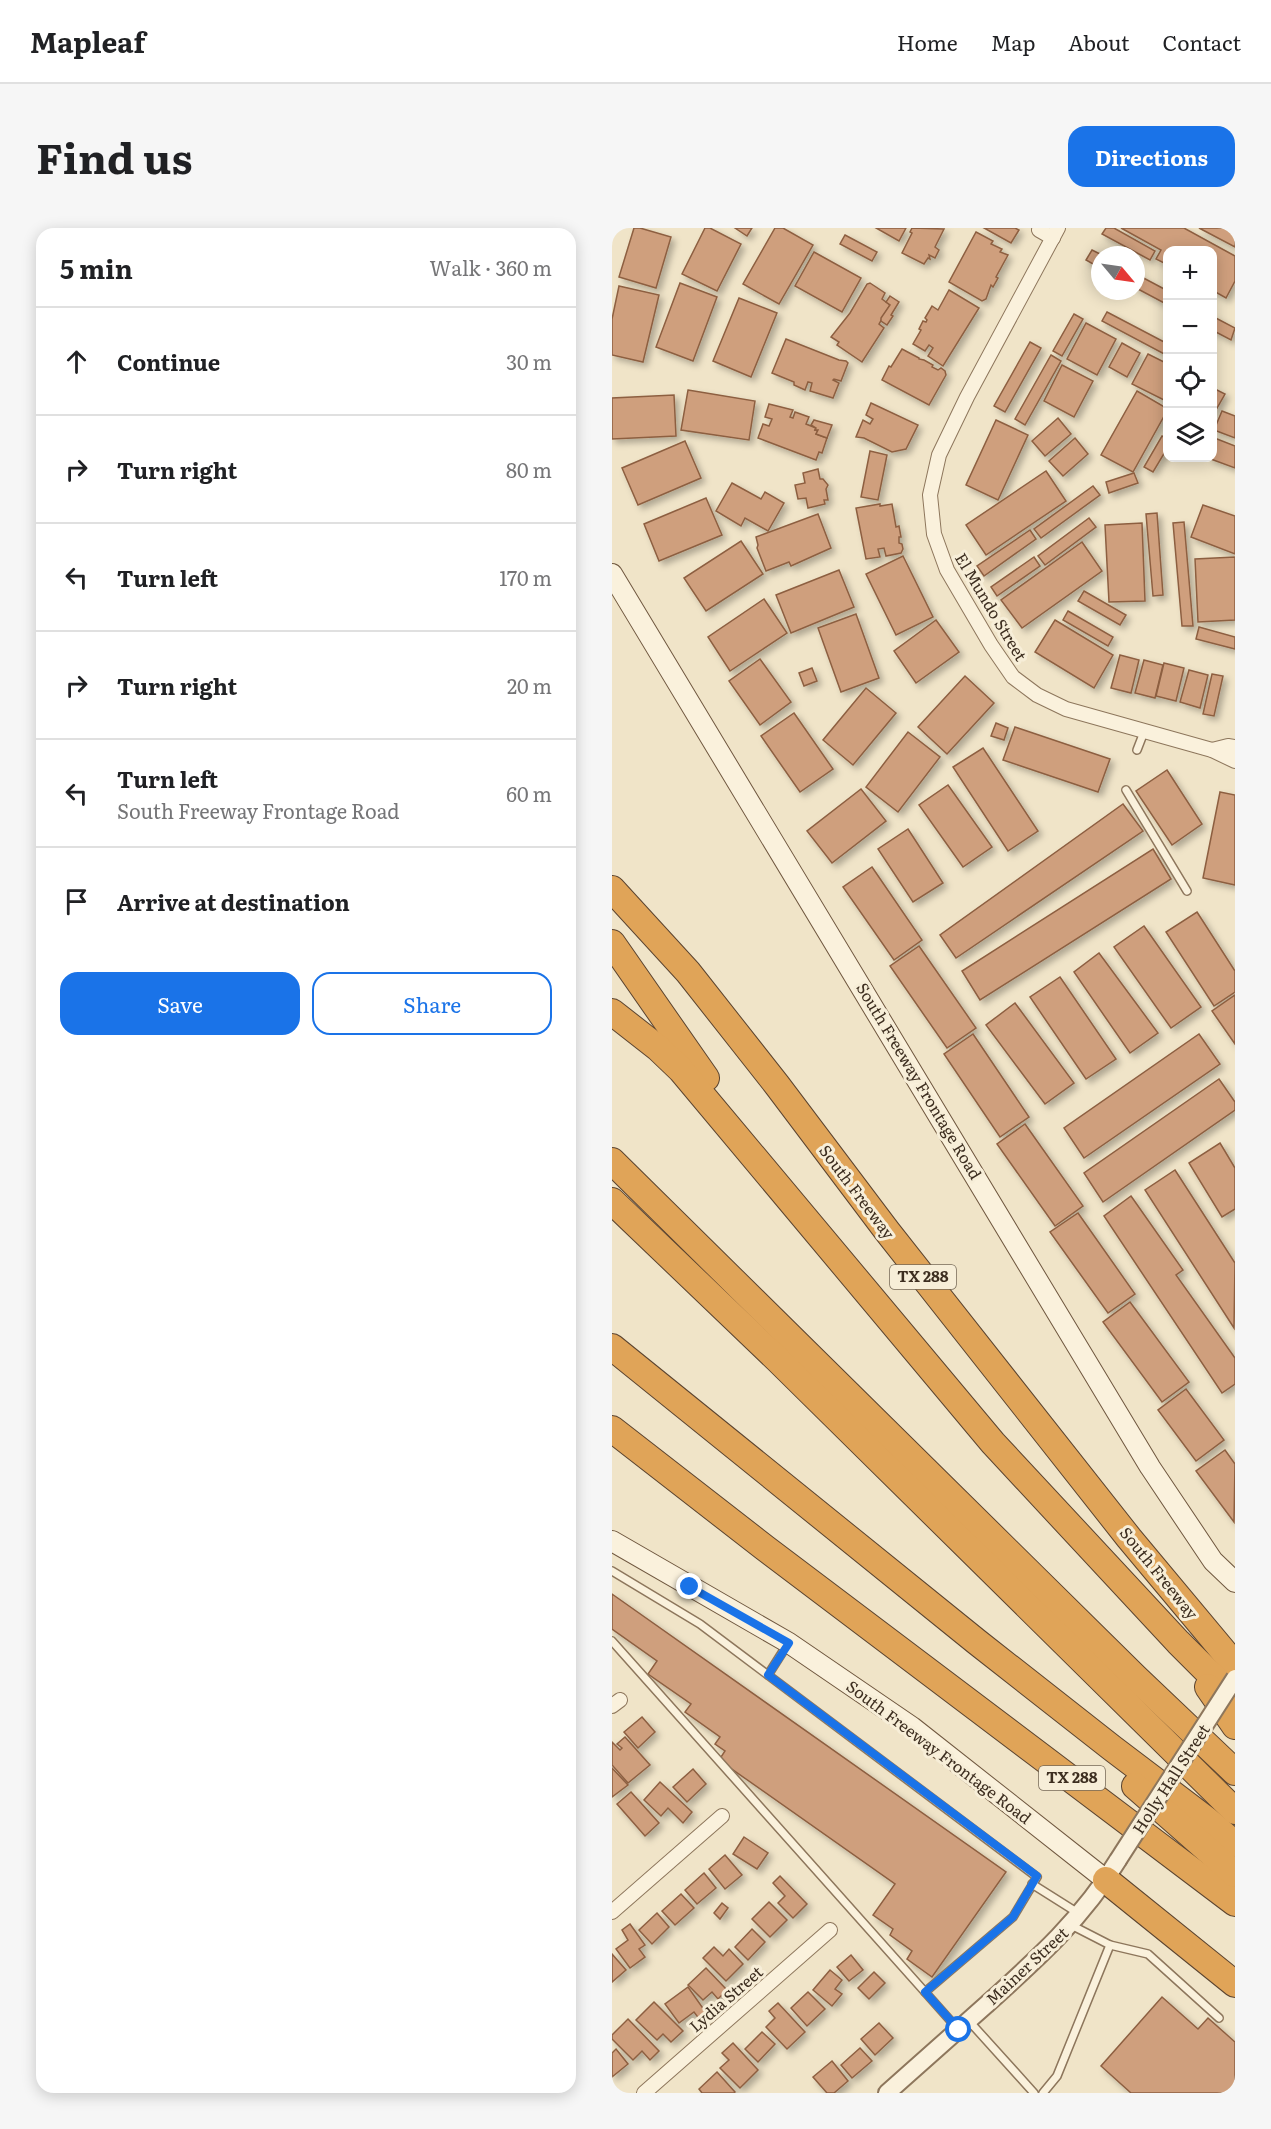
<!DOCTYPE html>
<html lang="en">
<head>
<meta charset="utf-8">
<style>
  :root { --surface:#fff; --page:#f6f6f6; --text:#202124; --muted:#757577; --line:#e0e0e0; --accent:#1a73e8 }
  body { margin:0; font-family:Literata,serif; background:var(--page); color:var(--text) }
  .controls { position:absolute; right:18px; top:18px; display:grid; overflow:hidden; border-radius:12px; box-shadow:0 3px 15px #0003 }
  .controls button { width:54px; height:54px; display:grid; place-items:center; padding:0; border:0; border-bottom:2px solid var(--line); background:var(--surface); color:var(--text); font:30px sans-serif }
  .compass { position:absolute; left:479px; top:18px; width:54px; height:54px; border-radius:50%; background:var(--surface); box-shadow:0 3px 15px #0003; rotate:119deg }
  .stop { position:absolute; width:18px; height:18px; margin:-14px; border:4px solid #1a73e8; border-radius:50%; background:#fff }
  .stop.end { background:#1a73e8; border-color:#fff; box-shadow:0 2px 6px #0008 }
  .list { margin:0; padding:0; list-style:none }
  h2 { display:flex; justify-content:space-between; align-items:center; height:78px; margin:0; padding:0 24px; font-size:26px }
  h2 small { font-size:20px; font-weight:400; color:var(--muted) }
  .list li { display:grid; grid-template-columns:39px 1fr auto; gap:18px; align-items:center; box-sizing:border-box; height:108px; padding:0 24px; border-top:2px solid var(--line) }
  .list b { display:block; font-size:22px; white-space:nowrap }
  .list p { margin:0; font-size:20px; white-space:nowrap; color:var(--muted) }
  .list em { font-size:20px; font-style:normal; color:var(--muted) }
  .actions { display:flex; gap:12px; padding:18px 24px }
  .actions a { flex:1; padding:14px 0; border:2px solid var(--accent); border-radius:18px; text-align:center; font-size:21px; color:var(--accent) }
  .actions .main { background:var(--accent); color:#fff }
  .icon { flex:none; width:33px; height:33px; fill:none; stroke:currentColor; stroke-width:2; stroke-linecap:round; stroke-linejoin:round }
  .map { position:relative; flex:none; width:623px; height:1865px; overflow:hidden; border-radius:18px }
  header { display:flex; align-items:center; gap:36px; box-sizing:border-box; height:84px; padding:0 30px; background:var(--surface); border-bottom:2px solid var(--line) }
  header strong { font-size:28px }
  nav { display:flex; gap:33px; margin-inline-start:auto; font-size:21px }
  .intro { display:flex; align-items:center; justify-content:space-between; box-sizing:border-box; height:144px; padding:0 36px }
  h1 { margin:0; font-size:42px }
  .button { padding:15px 27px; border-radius:18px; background:var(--accent); color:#fff; font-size:21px; font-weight:700 }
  main { display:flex; gap:36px; padding:0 36px }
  aside { flex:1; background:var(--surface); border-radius:18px; box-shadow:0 3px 15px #0003 }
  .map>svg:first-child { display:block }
  .building { fill:#cf9f7d; stroke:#8d5f41; stroke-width:1.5; filter:url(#shadow) }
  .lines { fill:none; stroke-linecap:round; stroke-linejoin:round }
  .service-casing { stroke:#8d765c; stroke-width:10 }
  .minor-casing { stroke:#8d765c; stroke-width:16 }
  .tertiary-casing { stroke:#8d765c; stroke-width:20 }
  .secondary-casing { stroke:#6f573f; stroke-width:22 }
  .motorway-casing { stroke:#5b4430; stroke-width:28 }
  .service { stroke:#faf1dc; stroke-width:7 }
  .minor { stroke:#faf1dc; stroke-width:14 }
  .tertiary { stroke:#faf1dc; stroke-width:16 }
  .secondary { stroke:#faf1dc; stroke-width:20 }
  .motorway { stroke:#e0a458; stroke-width:26 }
  .tertiary-bridge-casing { stroke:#8d765c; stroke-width:20; stroke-linecap:butt }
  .tertiary-bridge { stroke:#faf1dc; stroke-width:16 }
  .route { stroke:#1a73e8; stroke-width:8 }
  .labels { text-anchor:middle; stroke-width:6; stroke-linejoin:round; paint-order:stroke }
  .shield { fill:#f7eed8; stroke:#756857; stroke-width:1.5 }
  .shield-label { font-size:15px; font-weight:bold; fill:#3d2e20 }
  .street-label { font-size:16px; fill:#3d2e20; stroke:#f7eed8 }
</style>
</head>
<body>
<header>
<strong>Mapleaf</strong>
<nav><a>Home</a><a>Map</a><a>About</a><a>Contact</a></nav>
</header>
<div class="intro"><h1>Find us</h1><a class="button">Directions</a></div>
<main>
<aside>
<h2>5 min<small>Walk · 360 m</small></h2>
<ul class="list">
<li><svg class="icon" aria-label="ahead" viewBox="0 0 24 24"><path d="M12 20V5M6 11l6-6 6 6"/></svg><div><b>Continue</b></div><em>30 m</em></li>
<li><svg class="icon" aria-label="right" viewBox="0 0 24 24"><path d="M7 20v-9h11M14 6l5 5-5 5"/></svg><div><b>Turn right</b></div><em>80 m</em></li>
<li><svg class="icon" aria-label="left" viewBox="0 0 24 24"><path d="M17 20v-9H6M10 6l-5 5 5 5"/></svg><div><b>Turn left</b></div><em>170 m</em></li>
<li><svg class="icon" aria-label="right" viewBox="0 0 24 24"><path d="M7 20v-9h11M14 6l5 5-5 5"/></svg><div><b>Turn right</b></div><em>20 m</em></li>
<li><svg class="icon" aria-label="left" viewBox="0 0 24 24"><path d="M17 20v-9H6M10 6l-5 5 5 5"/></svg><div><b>Turn left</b><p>South Freeway Frontage Road</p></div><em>60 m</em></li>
<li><svg class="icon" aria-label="arrive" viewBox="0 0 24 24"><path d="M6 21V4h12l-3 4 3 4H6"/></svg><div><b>Arrive at destination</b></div></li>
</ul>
<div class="actions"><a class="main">Save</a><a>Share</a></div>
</aside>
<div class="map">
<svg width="623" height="1865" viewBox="0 0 623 1865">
  <defs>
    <filter id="shadow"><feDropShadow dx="4" dy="4" stdDeviation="3" flood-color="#0004"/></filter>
  </defs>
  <rect width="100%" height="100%" fill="#f0e4c8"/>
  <!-- building -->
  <g class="building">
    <path d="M22 0H28L59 9 44 60 7 49Z"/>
    <path d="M93 0H98L129 16 105 63 70 46Z"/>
    <path d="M123 0H140L135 8Z"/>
    <path d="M163 0H171L201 17 167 76 131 56Z"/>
    <path d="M264 0H294L287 13Z"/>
    <path d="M300 0 332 1 323 19 327 22 323 30 317 27 318 31 316 30 312 36 290 25 300 5 298 4Z"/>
    <path d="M372 0H403L407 2 399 15Z"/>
    <path d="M494 0H502L543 23 538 32 490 6Z"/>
    <path d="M509 0H572L623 28V53L614 70 600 62V22H556V37L544 31 549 22Z"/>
    <path d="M587 0H623V19Z"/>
    <path d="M364 4 381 13 379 16 390 21 388 24 396 27 384 49 386 50 381 59 379 57 374 71 370 73 337 54Z"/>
    <path d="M233 7 265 24 260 33 228 16Z"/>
    <path d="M480 22 490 27H488V40L474 32Z"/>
    <path d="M202 24 249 50 230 84 183 58Z"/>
    <path d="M524 46 556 63V77L524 60Z"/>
    <path d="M68 55 105 69 81 133 44 119Z"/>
    <path d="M258 55 273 65 270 71 278 77 267 96 272 100 250 134 225 117 227 114 219 109 238 85 255 56Z"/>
    <path d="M7 58 47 67 31 134 0 127V91Z"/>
    <path d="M337 62 367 80 331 138 316 128 321 120 317 117 313 123 301 116 309 102 307 101 311 93 314 94 315 92 313 90 320 78 326 82Z"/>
    <path d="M278 68 287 74 279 87 281 88 275 97 269 93V90L278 77 274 74Z"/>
    <path d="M127 70 165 85 139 149 101 133Z"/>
    <path d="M495 84 556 116V128L490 93Z"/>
    <path d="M462 86 471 91 450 128 441 123Z"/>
    <path d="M600 88 623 100 619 112 600 102Z"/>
    <path d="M474 95 504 111 485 147 455 131Z"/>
    <path d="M174 111 227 132 234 133 236 135 229 153 222 151 221 152 227 155 221 170 198 163 200 155 196 154 193 162 182 157V154L160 145Z"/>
    <path d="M418 114 429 120 393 184 382 178Z"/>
    <path d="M510 115 528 125 515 149 497 139Z"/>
    <path d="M290 121 307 130V131L312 132 321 137 320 139 326 142 329 140 333 143 334 147 317 177 270 152 277 138 279 139Z"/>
    <path d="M536 126 556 136V174L520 156Z"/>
    <path d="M439 127 449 133 413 197 403 191Z"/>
    <path d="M450 137 481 153 462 189 432 173Z"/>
    <path d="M603 161 613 166 600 189V166Z"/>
    <path d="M76 162 143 173 137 212 69 202Z"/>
    <path d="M525 163 556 181 521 244 489 227Z"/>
    <path d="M62 167 64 208 0 211V170Z"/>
    <path d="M259 175 306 197 294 221 280 224 252 210 244 209 251 192 258 196 261 191 254 187Z"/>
    <path d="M157 176 181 182 178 189 181 190 183 184 197 189 194 196 204 200 203 202H206L204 206 215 210 210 225 207 224 204 232 146 210 151 196 157 198 160 191 153 189Z"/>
    <path d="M610 183 623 188V210L602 202Z"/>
    <path d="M446 190 459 206 433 228 420 213Z"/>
    <path d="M202 192 220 197 215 210 204 206 206 202H203L204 200 199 197Z"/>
    <path d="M384 192 416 207 386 272 354 257Z"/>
    <path d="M550 208 556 211V219L541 244 532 239Z"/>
    <path d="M600 209 623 218V240L596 230H600Z"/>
    <path d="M463 210 476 226 451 248 437 233Z"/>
    <path d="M73 213 89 250 26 277 10 240Z"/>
    <path d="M258 223 275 227 266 272 249 269Z"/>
    <path d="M206 241 208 251H211L216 257 214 261 216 272H212L213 276 196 280 194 270 186 271 183 257 193 255 191 245Z"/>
    <path d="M434 243 454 273 374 327 354 297Z"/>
    <path d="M522 245 526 255 497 265 494 254Z"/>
    <path d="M120 255 149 271 153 264 172 275 156 303 133 290 129 298 104 283Z"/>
    <path d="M481 258 488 267 429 310 422 301Z"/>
    <path d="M94 270 110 307 47 333 32 296Z"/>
    <path d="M268 276V278L280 276 284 299 287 298 289 309H287V315L290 316 291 321 289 325 274 328 272 320 266 321 268 329 254 331 244 280Z"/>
    <path d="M591 277 623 288V326L579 309Z"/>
    <path d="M545 285 551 367 541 368 534 286Z"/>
    <path d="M206 286 219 320 179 338 177 334 154 343 145 320 146 317 144 309Z"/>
    <path d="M477 290 484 299 433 337 426 328Z"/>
    <path d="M572 294 581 398H570L561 295Z"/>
    <path d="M530 295 533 373 497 374 493 297Z"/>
    <path d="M418 302 424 311 372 348 365 338Z"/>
    <path d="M129 313 151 346 94 383 72 350Z"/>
    <path d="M470 314 490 343 410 400 389 372Z"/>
    <path d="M291 328 321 389 284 407 254 346Z"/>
    <path d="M422 329 428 338 385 368 379 359Z"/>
    <path d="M623 329V392L586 394 583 331Z"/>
    <path d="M227 342 242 379 179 405 164 367Z"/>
    <path d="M472 363 514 387 508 397 466 373Z"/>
    <path d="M152 371 175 405 118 443 96 409Z"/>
    <path d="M456 383 501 409 496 418 451 392Z"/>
    <path d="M244 386 267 450 229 464 206 400Z"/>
    <path d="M324 392 347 424 304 455 282 423Z"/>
    <path d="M443 392 501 427 482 460 423 424Z"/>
    <path d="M587 399 623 409V421L584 411Z"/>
    <path d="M508 427 527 432 519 465 499 460Z"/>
    <path d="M148 431 179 474 148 497 117 453Z"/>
    <path d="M532 432 551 437 543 470 523 465Z"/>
    <path d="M552 435 572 440 564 473 544 468Z"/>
    <path d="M200 440 205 453 192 458 187 445Z"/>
    <path d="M577 442 596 447 588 480 568 474Z"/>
    <path d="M600 446 611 448 602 488 591 486Z"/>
    <path d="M353 448 382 475 335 526 306 499Z"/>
    <path d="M254 460 284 485 241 537 211 512Z"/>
    <path d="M182 485 221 541 188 564 149 508Z"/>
    <path d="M384 495 396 500 392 512 379 508Z"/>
    <path d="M403 499 498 531 486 564 391 532Z"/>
    <path d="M296 504 328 529 286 584 254 559Z"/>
    <path d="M371 520 426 603 396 623 341 539Z"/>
    <path d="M555 542 590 596 560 617 524 563Z"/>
    <path d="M336 557 380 619 351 639 307 577Z"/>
    <path d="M249 561 274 593 220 635 195 603Z"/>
    <path d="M608 564 623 567V657L591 650Z"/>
    <path d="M511 576 531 603 344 730 328 707Z"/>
    <path d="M296 601 331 655 301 674 266 621Z"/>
    <path d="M541 621 559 651 368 772 350 743Z"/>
    <path d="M260 639 310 712 282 732 231 659Z"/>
    <path d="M585 684 623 743V764L602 778 554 704Z"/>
    <path d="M532 698 589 779 559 800 502 719Z"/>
    <path d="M307 718 364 800 335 820 278 738Z"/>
    <path d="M487 725 546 805 518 825 462 744Z"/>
    <path d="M448 749 504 831 474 851 418 769Z"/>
    <path d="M623 767V816L600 783Z"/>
    <path d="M403 775 462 855 433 876 374 797Z"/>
    <path d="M361 806 417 889 388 909 332 826Z"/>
    <path d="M587 806 608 836 472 930 452 900Z"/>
    <path d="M607 851 623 874V882L491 974 472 945Z"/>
    <path d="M413 896 471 978 443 998 385 916Z"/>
    <path d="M608 915 623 940V981L610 989 577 935Z"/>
    <path d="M563 942 623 1035 622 1100 533 962Z"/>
    <path d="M519 968 571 1042 564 1047 623 1130V1156L610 1165 492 988Z"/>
    <path d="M466 985 523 1066 496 1085 438 1004Z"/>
    <path d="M518 1074 577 1154 550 1174 491 1094Z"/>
    <path d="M574 1161 612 1212 584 1233 546 1182Z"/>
    <path d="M613 1222 623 1236 622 1294 584 1243Z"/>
    <path d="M0 1366 394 1644 320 1749 295 1731 300 1723 278 1707 281 1701 261 1687 283 1656 107 1532 113 1523 103 1516 108 1509 73 1484 79 1476 36 1446 45 1433 0 1401Z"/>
    <path d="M30 1489 43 1504 26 1520 12 1504Z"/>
    <path d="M13 1509 38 1537 16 1555 0 1537V1514L8 1522 10 1520 5 1516Z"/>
    <path d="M0 1540 16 1557 0 1569Z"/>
    <path d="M81 1541 94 1556 75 1574 61 1559Z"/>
    <path d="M48 1554 80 1584 71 1595 56 1580 49 1588 32 1572Z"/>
    <path d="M19 1564 47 1595 33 1608 5 1576Z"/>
    <path d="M132 1609 156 1625 145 1641 121 1626Z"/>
    <path d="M113 1627 130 1647 113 1661 97 1641Z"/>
    <path d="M92 1645 104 1660 85 1676 73 1662Z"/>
    <path d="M168 1648 195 1676 181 1690 166 1675 173 1668 161 1655Z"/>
    <path d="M69 1666 82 1680 63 1697 50 1683Z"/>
    <path d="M157 1674 175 1692 158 1709 140 1691Z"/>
    <path d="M110 1675 116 1680 108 1691 102 1685Z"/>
    <path d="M45 1685 57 1699 40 1716 27 1702Z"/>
    <path d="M18 1696 33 1717 27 1721 33 1729 18 1740 4 1721 16 1712 10 1702Z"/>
    <path d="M140 1701 153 1714 136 1732 123 1719Z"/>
    <path d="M102 1719 111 1728 117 1721 131 1736 114 1753 91 1730Z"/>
    <path d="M0 1726 14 1742 0 1754Z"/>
    <path d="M239 1727 251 1742 237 1753 225 1739Z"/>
    <path d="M94 1740 115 1762 106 1771 100 1764 91 1772 76 1757Z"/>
    <path d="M218 1742 230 1752 223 1761 230 1766 220 1778 201 1762Z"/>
    <path d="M262 1744 273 1755 257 1771 246 1760Z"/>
    <path d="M76 1759 95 1786 88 1792 82 1784 67 1795 53 1776Z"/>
    <path d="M196 1764 213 1781 195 1798 179 1780Z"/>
    <path d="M550 1769 586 1801 596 1790 623 1814V1865H519L489 1838Z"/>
    <path d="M42 1774 71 1803 59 1814 51 1806 45 1812 24 1792Z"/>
    <path d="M166 1775 193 1804 175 1821 154 1799 163 1790 157 1783Z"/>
    <path d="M16 1791 47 1823 38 1832 30 1823 21 1832 0 1811V1807Z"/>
    <path d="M267 1795 281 1810 263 1827 249 1811Z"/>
    <path d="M150 1804 163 1816 146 1834 133 1821Z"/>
    <path d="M121 1815 146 1842 128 1860 108 1840 117 1832 110 1825Z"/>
    <path d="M248 1820 260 1833 240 1850 229 1837Z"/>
    <path d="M4 1821 16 1836 0 1849V1825Z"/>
    <path d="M220 1833 236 1853 222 1865H215L201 1849Z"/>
    <path d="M105 1844 123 1864 122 1865H90L87 1861Z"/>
  </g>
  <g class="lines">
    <defs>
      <g id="service">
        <path d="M525 522 532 504"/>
        <path d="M514 562 575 663"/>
        <path d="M0 1343 88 1396 425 1649 401 1689 313 1764 345 1800"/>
        <path d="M0 1413 313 1764"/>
        <path d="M156 1447 175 1417"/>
        <path d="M420 1656 466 1685"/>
        <path d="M459 1697 498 1717 536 1726 607 1790"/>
        <path d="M357 1793 422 1865"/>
        <path d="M431 1865 445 1848 498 1717"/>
      </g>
      <g id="minor">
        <path d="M446 0 355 169 327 227 318 267 322 306 335 342 379 417 401 449 425 467 454 481 600 522 623 533"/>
        <path d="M427 2 441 10"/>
        <path d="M600 522 616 518 623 519"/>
        <path d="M0 1478 8 1472"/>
        <path d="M0 1684 110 1588"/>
        <path d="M32 1865 218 1702"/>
      </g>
      <path id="tertiary" d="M275 1865C308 1836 341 1806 374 1777 424 1732 471 1690 506 1632"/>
      <g id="secondary">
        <path d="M0 346 538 1239 601 1333 623 1354"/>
        <path d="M0 1313 177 1415 300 1499 494 1652"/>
      </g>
      <g id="motorway">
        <path d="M0 661 76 744 165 857 275 1003 517 1310 623 1437"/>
        <path d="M0 715 94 850"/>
        <path d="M0 784 46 820 69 842 381 1215 566 1414 623 1471"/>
        <path d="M0 933 523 1449 623 1544"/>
        <path d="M0 973 166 1132 623 1583"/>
        <path d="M0 1119 365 1414 500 1520 595 1592 623 1616"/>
        <path d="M0 1201 153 1320 623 1675"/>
        <path d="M596 1459 623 1498"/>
        <path d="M523 1558 623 1646"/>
        <path d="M494 1652 623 1756"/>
      </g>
    </defs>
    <!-- service casing -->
    <use href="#service" class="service-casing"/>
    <!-- minor casing -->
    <use href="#minor" class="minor-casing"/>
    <!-- tertiary casing -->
    <use href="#tertiary" class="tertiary-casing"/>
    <!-- secondary casing -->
    <use href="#secondary" class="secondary-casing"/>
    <!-- motorway casing -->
    <use href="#motorway" class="motorway-casing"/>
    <!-- service -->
    <use href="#service" class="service"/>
    <!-- minor -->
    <use href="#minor" class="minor"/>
    <!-- tertiary -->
    <use href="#tertiary" class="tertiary"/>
    <!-- secondary -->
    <use href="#secondary" class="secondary"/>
    <!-- motorway -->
    <use href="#motorway" class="motorway"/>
    <defs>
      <path id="tertiary-bridge" d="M506 1632 623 1450"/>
    </defs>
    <!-- tertiary-bridge casing -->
    <use href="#tertiary-bridge" class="tertiary-bridge-casing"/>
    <!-- tertiary-bridge -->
    <use href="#tertiary-bridge" class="tertiary-bridge"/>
  </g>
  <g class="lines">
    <!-- route -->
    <path class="route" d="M78 1359 177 1415 156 1447 425 1648 401 1689 313 1764 347 1802"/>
  </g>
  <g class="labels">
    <!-- shield labels -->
    <g class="shield">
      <rect x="278" y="1037" width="66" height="24" rx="4.5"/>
      <rect x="427" y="1538" width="66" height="24" rx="4.5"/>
    </g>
    <g class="shield-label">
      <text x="311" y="1054">TX 288</text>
      <text x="460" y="1555">TX 288</text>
    </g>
    <!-- street labels -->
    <g class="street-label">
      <text transform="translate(379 379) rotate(59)" y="6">El Mundo Street</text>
      <text transform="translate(307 853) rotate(59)" y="6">South Freeway Frontage Road</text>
      <text transform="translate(245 964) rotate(53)" y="6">South Freeway</text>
      <text transform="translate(547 1345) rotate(51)" y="6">South Freeway</text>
      <text transform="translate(327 1524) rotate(37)" y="6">South Freeway Frontage Road</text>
      <text transform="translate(559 1551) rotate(-57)" y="6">Holly Hall Street</text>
      <text transform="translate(415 1738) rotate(-43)" y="6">Mainer Street</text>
      <text transform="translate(114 1771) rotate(-41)" y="6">Lydia Street</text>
    </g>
  </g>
</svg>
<div class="controls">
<button>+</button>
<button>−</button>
<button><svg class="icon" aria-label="locate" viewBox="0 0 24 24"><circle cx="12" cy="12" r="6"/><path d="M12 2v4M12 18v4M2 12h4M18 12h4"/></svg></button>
<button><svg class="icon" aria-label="layers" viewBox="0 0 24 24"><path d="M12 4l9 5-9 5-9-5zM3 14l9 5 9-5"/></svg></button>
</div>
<svg class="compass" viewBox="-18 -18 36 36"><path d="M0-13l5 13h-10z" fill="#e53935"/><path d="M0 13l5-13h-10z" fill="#757577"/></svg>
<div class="stop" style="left:347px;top:1802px"></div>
<div class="stop end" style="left:78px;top:1359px"></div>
</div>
</main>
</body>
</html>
